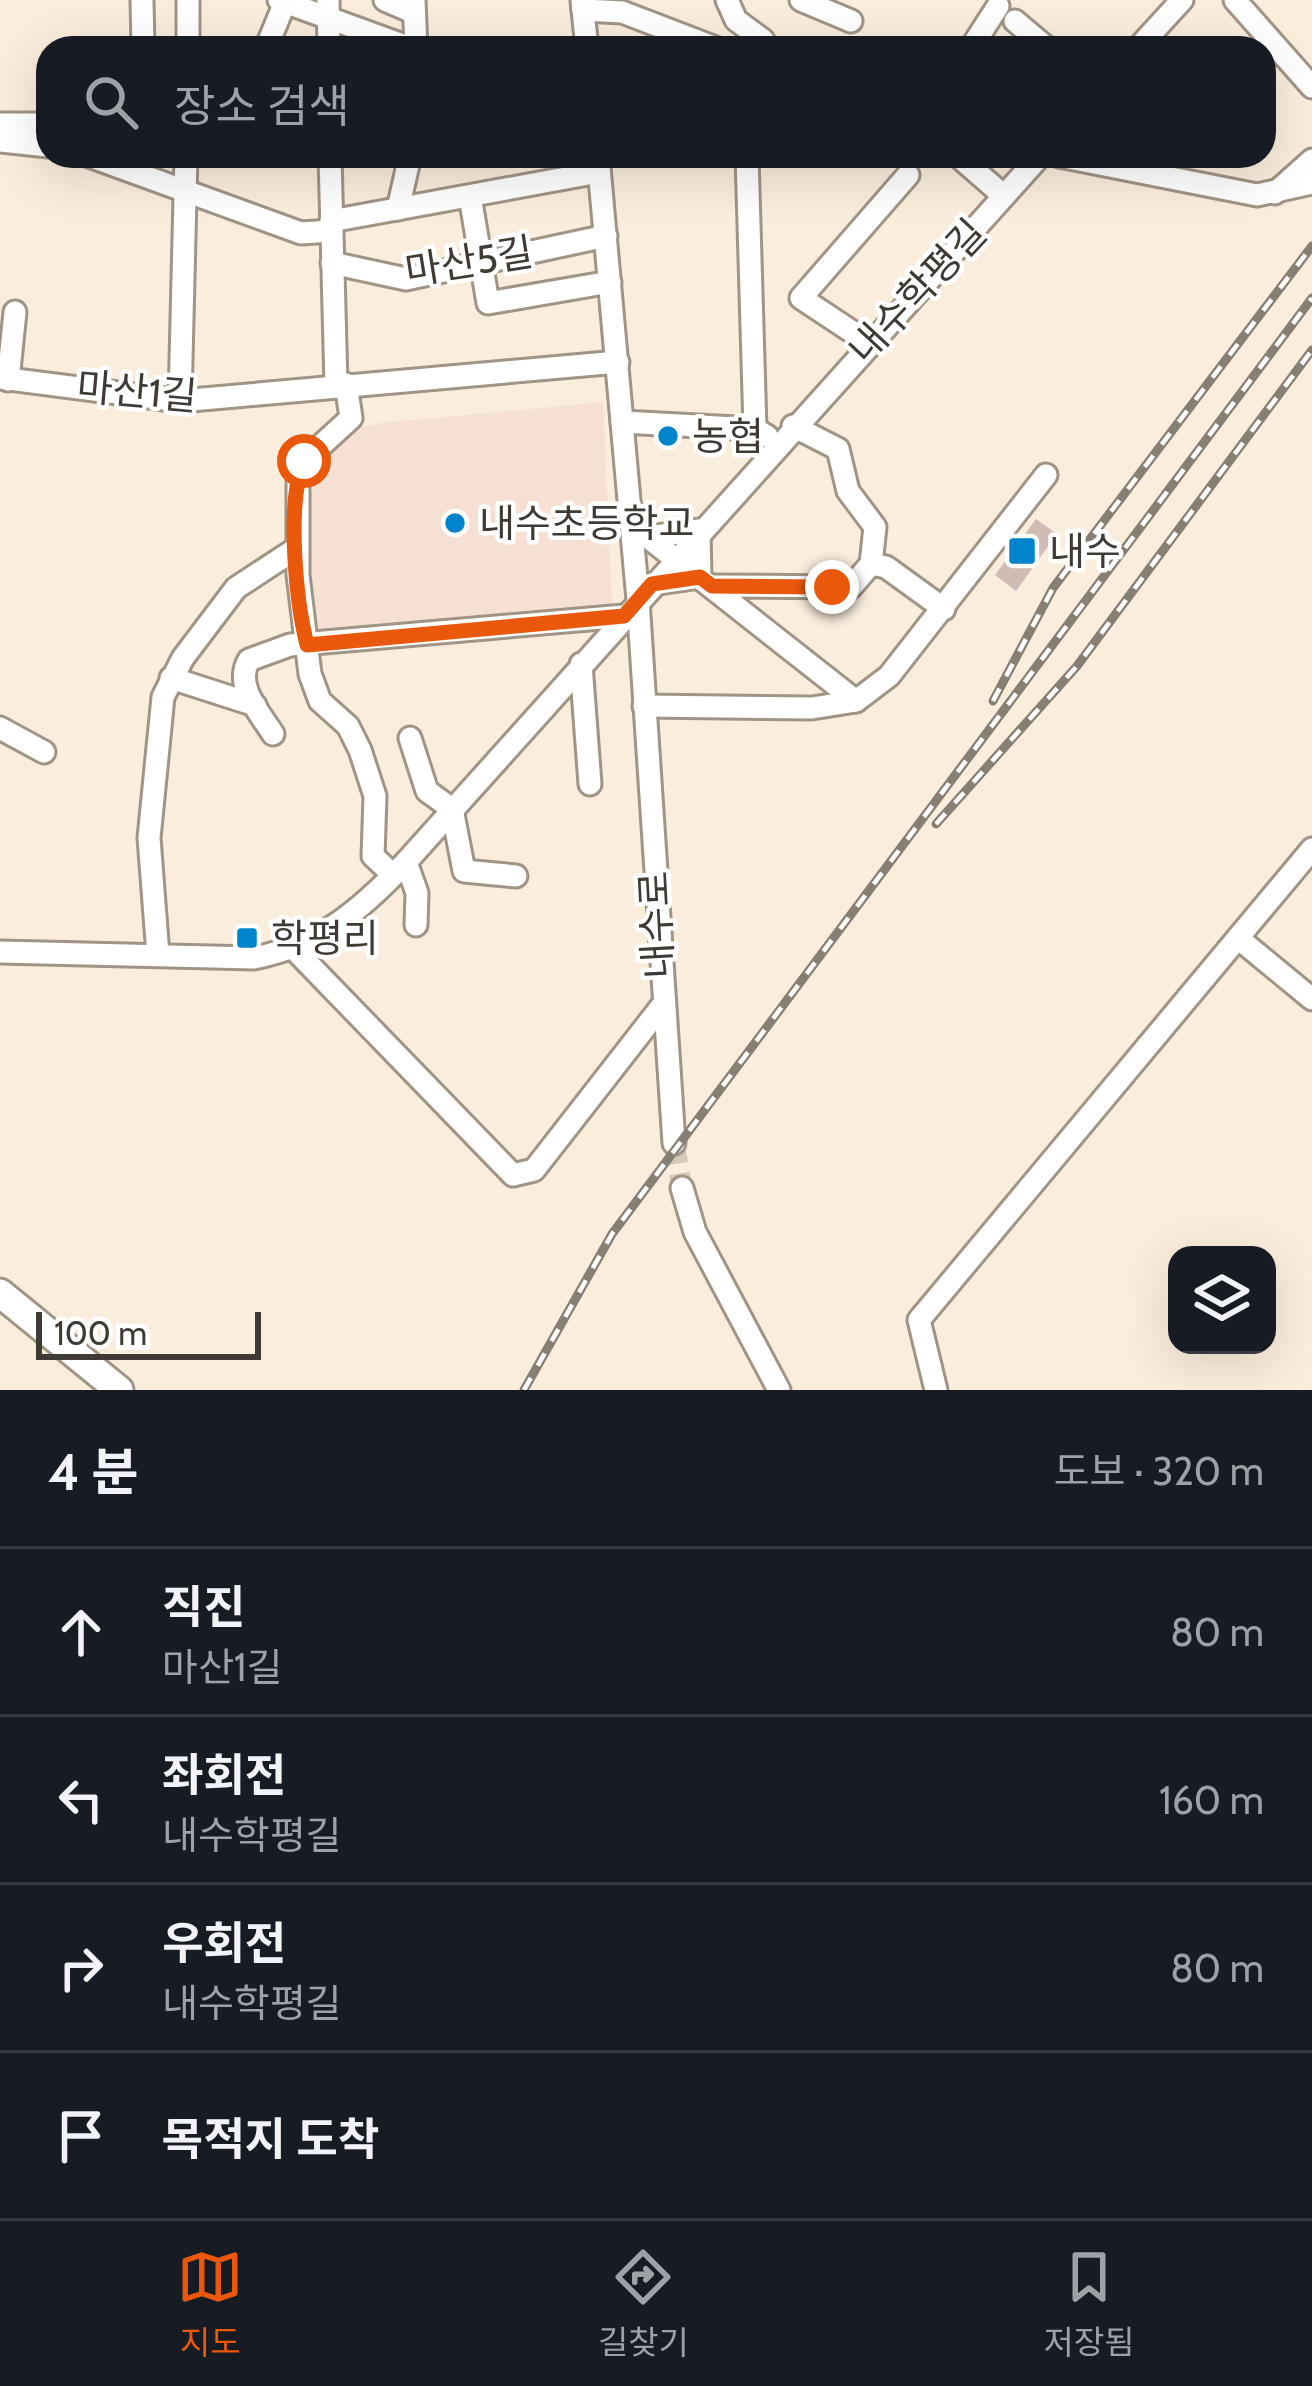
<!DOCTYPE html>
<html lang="ko">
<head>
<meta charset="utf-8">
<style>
  :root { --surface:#171b24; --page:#20242c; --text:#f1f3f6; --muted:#9ea1a6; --line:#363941; --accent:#ea580c }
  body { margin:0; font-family:Cabin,"Noto Sans KR",sans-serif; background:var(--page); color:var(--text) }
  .controls { position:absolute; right:36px; bottom:36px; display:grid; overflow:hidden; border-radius:24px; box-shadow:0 12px 48px #0002 }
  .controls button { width:108px; height:108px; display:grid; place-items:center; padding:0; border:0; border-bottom:3px solid var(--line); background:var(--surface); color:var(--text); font:60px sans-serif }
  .scale { position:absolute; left:36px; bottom:30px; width:225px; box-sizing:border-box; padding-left:12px; border:6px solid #3f3a33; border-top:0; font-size:33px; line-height:42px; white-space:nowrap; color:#3f3a33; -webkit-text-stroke:9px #fff; paint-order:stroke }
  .stop { position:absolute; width:36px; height:36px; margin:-27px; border:9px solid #ea580c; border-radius:50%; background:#fff }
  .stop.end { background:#ea580c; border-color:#fff; box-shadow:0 3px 12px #0008 }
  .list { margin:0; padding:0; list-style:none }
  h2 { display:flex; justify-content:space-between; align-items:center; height:156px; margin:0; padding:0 48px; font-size:51px }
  h2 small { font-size:39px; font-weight:400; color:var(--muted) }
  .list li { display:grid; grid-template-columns:78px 1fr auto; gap:36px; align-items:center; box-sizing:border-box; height:168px; padding:0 48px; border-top:3px solid var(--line) }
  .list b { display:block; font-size:45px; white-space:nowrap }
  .list p { margin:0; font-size:39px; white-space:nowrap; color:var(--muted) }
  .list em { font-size:39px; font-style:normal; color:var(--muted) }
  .icon { flex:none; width:66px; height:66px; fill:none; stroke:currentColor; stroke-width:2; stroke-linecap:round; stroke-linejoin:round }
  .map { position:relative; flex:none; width:1312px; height:1390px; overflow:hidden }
  .search { position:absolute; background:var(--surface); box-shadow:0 12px 48px #0002; left:36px; right:36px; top:36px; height:132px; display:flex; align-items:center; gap:30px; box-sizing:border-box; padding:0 42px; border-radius:36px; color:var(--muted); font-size:45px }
  .sheet { height:828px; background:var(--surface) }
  nav { display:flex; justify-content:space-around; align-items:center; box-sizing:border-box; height:168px; border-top:3px solid var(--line); background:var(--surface); font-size:33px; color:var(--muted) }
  nav a { display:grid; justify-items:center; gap:6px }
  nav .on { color:var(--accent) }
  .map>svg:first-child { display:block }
  .education { fill:#f6e0d3 }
  .building { fill:#d1bbb5 }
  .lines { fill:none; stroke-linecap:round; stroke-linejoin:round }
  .minor-tunnel { stroke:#d5c9ba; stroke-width:21; stroke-dasharray:21 10; stroke-linecap:butt }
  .minor-casing { stroke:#a09485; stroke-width:27 }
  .major-casing { stroke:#a09485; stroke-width:33 }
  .minor { stroke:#fff; stroke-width:21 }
  .major { stroke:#fff; stroke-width:27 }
  .rail-casing { stroke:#877f74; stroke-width:9 }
  .rail { stroke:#fff; stroke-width:4.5; stroke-dasharray:14; stroke-linecap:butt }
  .route { stroke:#ea580c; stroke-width:15 }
  .poi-dot { fill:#0084cb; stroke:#fff; stroke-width:4.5 }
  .labels { text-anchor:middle; stroke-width:9; stroke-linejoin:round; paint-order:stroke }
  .street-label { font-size:39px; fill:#3f3a33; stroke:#fff }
  .poi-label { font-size:39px; fill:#3f3a33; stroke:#fff; text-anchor:start }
</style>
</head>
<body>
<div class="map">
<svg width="1312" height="1390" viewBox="0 0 1312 1390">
  <rect width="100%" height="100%" fill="#faeddc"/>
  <!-- education -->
  <path class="education" d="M603 402 612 606 309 636 306 472 321 448 355 429 381 423Z"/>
  <!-- building -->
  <path class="building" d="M1036 519 1057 534 1016 591 995 575Z"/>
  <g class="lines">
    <!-- minor-tunnel -->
    <path class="minor-tunnel" d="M674 1143 682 1188"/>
    <defs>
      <g id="minor">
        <path d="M142 0 143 48"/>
        <path d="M279 0 411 48"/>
        <path d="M328 0 329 48"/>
        <path d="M385 0 413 12"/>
        <path d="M414 0 416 48"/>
        <path d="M727 0 736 20 763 40"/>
        <path d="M801 0 851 21"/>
        <path d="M1235 0 1312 87"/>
        <path d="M582 1 587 48"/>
        <path d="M583 10 622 12 716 48"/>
        <path d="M1015 21 1047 48"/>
        <path d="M269 41 286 0"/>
        <path d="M188 48V0"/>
        <path d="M971 48 998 6"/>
        <path d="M1138 48 1182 0"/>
        <path d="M0 124H48"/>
        <path d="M0 141 48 146"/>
        <path d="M89 156 301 233 331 231"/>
        <path d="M330 156 336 385"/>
        <path d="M598 156 638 600 674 1143"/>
        <path d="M747 156 755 429"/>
        <path d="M958 156 1004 196"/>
        <path d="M1059 156 1257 195 1312 183"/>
        <path d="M1275 193 1312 160"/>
        <path d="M470 196 488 303 610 282"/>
        <path d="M398 209 410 156"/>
        <path d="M331 221 599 172"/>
        <path d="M332 263 406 279 606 236"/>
        <path d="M869 343 801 298 908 175"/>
        <path d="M0 378 180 401 618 362"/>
        <path d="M8 380 15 312"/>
        <path d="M346 384 351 418 304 461 298 474V575L310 674 320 701 348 726 360 750 375 796 373 856 393 875"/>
        <path d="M180 401 186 156"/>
        <path d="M622 422 755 429 767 436"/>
        <path d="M631 524 856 701 889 676 1046 475"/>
        <path d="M649 537 699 530 700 577 652 584"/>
        <path d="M871 564 886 567 944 609"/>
        <path d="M712 586 851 587 871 564 875 527 848 491 838 449 793 426"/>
        <path d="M581 664 590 784"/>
        <path d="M171 678 255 705"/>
        <path d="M644 706 812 708 856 701"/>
        <path d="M0 728 44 752"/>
        <path d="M273 734C259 712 234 685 249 660L290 645 624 616"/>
        <path d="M410 738 427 791 452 809 464 871 516 876"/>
        <path d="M406 862 417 893 416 925"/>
        <path d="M1238 938 1312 999"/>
        <path d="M294 949 513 1175 534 1170 661 1007"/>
        <path d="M0 952 254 958C320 945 361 910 406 862L1040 156"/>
        <path d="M158 955 149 838 163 697 183 658 236 588 297 548"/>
        <path d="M682 1188 695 1232 779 1390"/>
        <path d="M936 1390 919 1320 1312 849"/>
      </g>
      <path id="major" d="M0 1293 119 1390"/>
    </defs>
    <!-- minor casing -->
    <use href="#minor" class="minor-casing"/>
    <!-- major casing -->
    <use href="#major" class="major-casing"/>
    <!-- minor -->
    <use href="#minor" class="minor"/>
    <!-- major -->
    <use href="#major" class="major"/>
    <defs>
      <g id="rail">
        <path d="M993 701 1053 588 1312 246"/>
        <path d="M936 824 1077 666 1312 350"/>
        <path d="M524 1390 612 1234 1312 298"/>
      </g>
    </defs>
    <!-- rail casing -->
    <use href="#rail" class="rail-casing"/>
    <!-- rail -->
    <use href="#rail" class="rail"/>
  </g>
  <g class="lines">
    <!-- route -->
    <path class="route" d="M304 461C286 503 296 601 307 645L624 616 652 584 700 577 712 586 832 587"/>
  </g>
  <!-- markers -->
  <g class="poi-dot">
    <circle cx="668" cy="436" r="12"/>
    <circle cx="455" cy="523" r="12"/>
    <rect x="1007" y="536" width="30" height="30" rx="6"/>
    <rect x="235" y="926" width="24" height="24" rx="6"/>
  </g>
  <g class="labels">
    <!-- street labels -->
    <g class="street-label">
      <text transform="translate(469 261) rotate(-9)" y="14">마산5길</text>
      <text transform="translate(917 291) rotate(-47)" y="14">내수학평길</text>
      <text transform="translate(137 391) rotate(5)" y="14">마산1길</text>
      <text transform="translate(656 925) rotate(-93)" y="14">내수로</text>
    </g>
    <!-- poi labels -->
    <g class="poi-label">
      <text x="692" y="450">농협</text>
      <text x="479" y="537">내수초등학교</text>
      <text x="1049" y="565">내수</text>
      <text x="271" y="952">학평리</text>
    </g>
  </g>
</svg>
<div class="controls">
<button><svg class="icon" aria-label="layers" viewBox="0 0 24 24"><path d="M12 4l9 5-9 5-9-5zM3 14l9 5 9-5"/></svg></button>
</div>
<div class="scale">100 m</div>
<div class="stop" style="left:304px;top:461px"></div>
<div class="stop end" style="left:832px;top:587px"></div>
<div class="search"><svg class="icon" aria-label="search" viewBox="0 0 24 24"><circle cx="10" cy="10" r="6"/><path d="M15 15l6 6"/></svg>장소 검색</div>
</div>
<section class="sheet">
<h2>4 분<small>도보 · 320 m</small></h2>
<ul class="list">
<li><svg class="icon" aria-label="ahead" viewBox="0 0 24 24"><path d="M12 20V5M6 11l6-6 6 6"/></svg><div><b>직진</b><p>마산1길</p></div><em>80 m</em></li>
<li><svg class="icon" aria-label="left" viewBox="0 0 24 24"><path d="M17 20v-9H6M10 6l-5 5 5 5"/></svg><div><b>좌회전</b><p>내수학평길</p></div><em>160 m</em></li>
<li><svg class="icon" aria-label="right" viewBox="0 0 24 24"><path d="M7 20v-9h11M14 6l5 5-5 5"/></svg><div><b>우회전</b><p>내수학평길</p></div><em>80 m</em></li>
<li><svg class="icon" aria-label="arrive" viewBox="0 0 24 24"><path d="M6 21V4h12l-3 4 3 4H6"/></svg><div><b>목적지 도착</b></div></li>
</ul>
</section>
<nav>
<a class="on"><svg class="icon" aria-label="map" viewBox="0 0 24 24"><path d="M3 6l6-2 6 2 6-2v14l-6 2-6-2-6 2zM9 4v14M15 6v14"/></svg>지도</a>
<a><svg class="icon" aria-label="directions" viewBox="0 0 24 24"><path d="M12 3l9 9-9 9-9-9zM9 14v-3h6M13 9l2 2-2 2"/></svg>길찾기</a>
<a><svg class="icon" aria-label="saved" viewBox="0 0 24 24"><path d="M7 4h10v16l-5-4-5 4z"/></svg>저장됨</a>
</nav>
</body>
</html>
